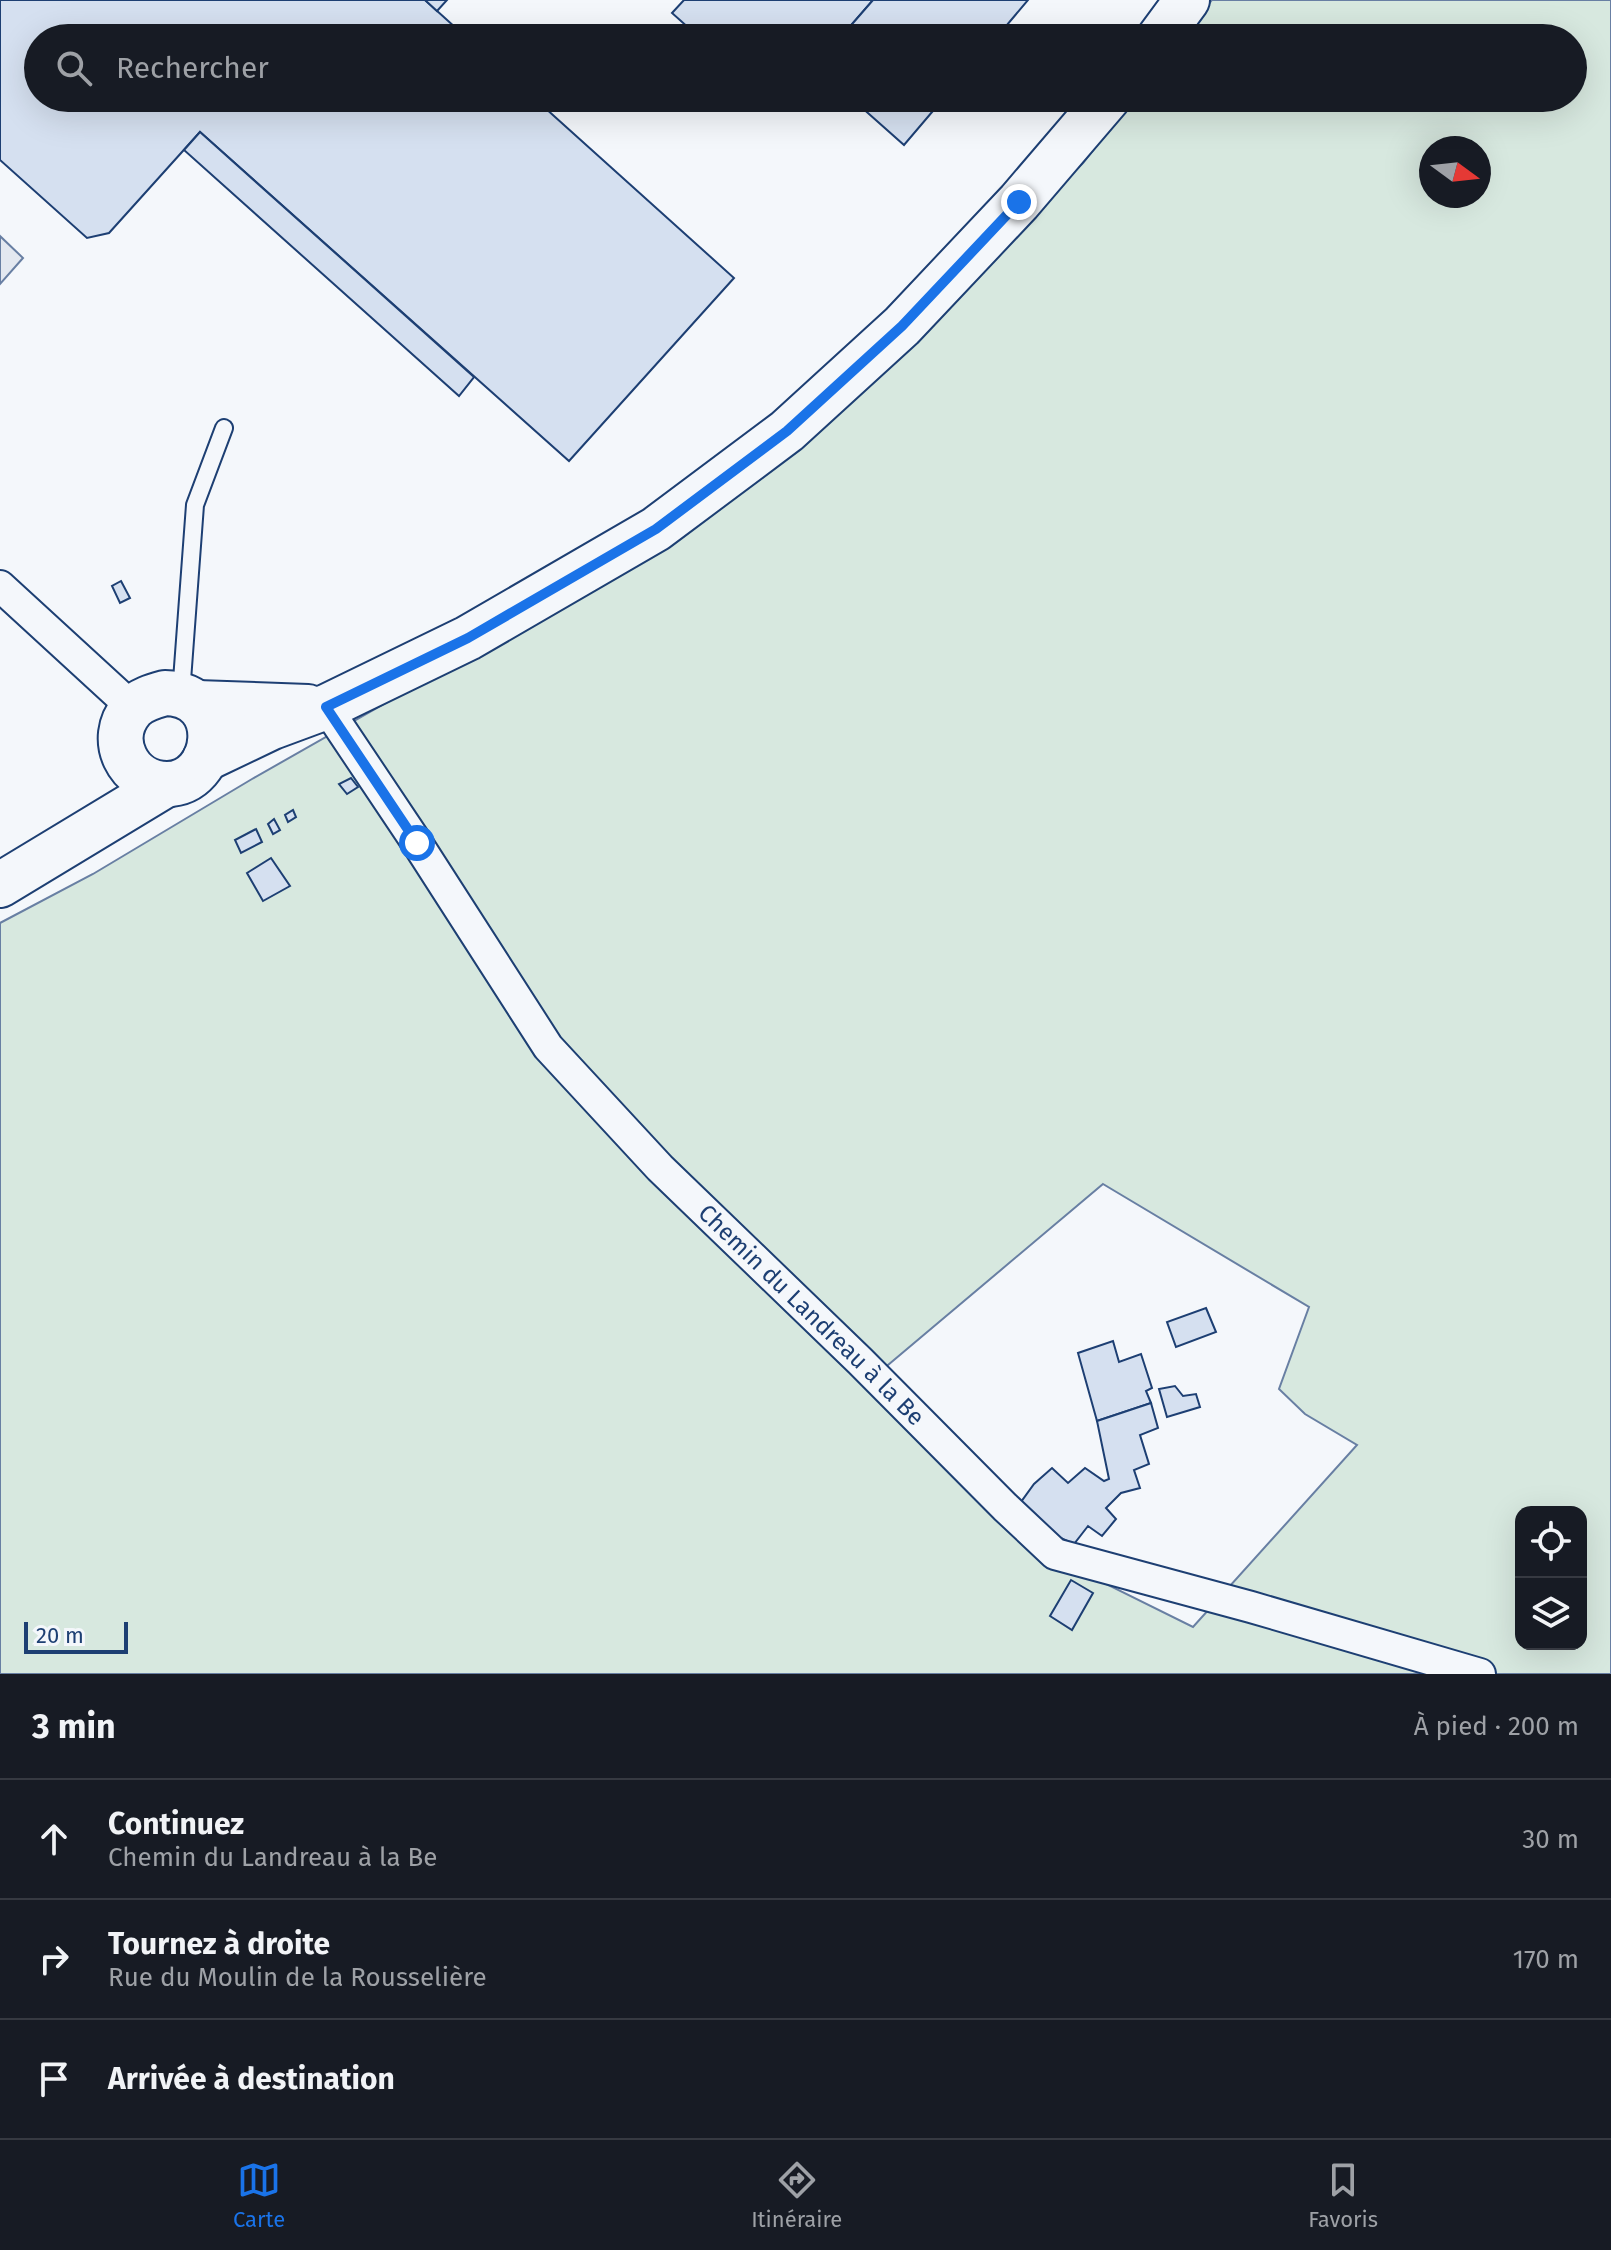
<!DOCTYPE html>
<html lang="fr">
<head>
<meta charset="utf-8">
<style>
  :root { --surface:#171b24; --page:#20242c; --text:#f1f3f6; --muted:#9ea1a6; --line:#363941; --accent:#1a73e8 }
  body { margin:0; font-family:"Fira Sans",sans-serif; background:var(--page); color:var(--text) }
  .controls { position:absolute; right:24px; bottom:24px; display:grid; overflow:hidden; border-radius:16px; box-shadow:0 8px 32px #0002 }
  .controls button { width:72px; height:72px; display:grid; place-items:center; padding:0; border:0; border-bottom:2px solid var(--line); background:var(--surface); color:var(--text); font:40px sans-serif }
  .compass { position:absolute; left:1419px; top:136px; width:72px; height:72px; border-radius:50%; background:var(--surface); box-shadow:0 8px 32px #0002; rotate:105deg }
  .scale { position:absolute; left:24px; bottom:20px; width:104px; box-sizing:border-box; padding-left:8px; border:4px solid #1d3f73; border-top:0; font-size:22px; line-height:28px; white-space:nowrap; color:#1d3f73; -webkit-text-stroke:6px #f4f7fb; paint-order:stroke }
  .stop { position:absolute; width:24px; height:24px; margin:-18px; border:6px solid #1a73e8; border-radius:50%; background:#fff }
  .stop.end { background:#1a73e8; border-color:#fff; box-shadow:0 2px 8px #0008 }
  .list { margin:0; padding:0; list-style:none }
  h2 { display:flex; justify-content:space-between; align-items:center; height:104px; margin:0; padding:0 32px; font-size:34px }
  h2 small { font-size:26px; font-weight:400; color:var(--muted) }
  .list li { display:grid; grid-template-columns:52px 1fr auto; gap:24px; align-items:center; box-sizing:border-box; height:120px; padding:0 32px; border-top:2px solid var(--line) }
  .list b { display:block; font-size:30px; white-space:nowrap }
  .list p { margin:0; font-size:26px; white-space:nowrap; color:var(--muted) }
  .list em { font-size:26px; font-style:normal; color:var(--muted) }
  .icon { flex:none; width:44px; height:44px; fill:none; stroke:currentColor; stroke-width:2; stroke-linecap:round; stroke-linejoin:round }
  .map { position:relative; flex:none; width:1611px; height:1674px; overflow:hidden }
  .search { position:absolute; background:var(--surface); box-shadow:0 8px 32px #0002; left:24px; right:24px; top:24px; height:88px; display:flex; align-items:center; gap:20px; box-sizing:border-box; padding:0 28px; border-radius:44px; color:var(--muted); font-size:30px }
  .sheet { height:464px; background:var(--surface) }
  nav { display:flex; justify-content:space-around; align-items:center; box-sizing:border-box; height:112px; border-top:2px solid var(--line); background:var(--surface); font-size:22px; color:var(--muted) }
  nav a { display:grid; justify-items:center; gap:4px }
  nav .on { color:var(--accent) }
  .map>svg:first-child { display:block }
  .green { fill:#d7e8df; stroke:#687fa3; stroke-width:2; fill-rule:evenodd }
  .parking { fill:#e3e8f0; stroke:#687fa3; stroke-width:2 }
  .building { fill:#d5e0f0; stroke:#1d3f73; stroke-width:2 }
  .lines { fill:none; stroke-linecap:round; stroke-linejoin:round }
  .lane-casing { stroke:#1d3f73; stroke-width:20 }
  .street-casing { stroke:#1d3f73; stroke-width:34 }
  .secondary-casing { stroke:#1d3f73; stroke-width:48 }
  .lane { stroke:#f4f7fb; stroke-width:16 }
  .street { stroke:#f4f7fb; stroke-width:30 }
  .secondary { stroke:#f4f7fb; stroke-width:44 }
  .route { stroke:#1a73e8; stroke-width:10 }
  .labels { text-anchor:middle; stroke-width:6; stroke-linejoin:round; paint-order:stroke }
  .street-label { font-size:24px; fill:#1d3f73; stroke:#f4f7fb }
</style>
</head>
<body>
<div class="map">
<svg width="1611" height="1674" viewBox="0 0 1611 1674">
  <rect width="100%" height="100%" fill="#f4f7fb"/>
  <!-- green -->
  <path class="green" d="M1212 0H1611V1674H0V923L93 874 252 779 500 638 844 398 1083 163 1134 98H1573V38H1182ZM1431 148H1479V196H1431ZM1103 1184 1309 1307 1279 1389 1305 1414 1357 1445 1193 1627 1104 1583 869 1381ZM1521 1512H1581V1644H1521Z"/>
  <!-- parking -->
  <path class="parking" d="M0 236 23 258 0 284Z"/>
  <!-- building -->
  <g class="building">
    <path d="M0 0H425L467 38H38V98H534L734 278 569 461 200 132 109 233 87 238 0 160Z"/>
    <path d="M425 0H447L437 11Z"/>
    <path d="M684 0H873L840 38H700L672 13Z"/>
    <path d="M873 0H1028L996 38H840Z"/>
    <path d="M767 98H787L778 108Z"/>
    <path d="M851 98H944L904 145Z"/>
    <path d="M200 132 474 377 459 396 184 150Z"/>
    <path d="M121 581 130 598 120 603 112 586Z"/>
    <path d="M351 778 358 787 347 794 339 784Z"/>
    <path d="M293 810 296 817 288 822 285 815Z"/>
    <path d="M274 819 280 830 273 834 268 824Z"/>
    <path d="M256 829 262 842 241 853 235 840Z"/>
    <path d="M271 858 290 886 263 901 247 873Z"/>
    <path d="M1206 1308 1216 1332 1176 1347 1167 1322Z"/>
    <path d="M1113 1341 1119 1362 1141 1354 1152 1388 1146 1391 1151 1403 1097 1421 1078 1353Z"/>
    <path d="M1175 1386 1183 1396 1196 1394 1200 1407 1167 1417 1159 1389Z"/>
    <path d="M1151 1403 1158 1428 1140 1435 1149 1464 1134 1470 1140 1488 1121 1493 1106 1508 1116 1519 1102 1536 1088 1526 1074 1544 1054 1535 1021 1502 1034 1484 1052 1468 1068 1483 1085 1468 1104 1481 1109 1479 1097 1421Z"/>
    <path d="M1071 1580 1093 1593 1072 1630 1050 1616Z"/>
  </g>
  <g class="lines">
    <defs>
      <path id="lane" d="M181 694 195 505 224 428"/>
      <g id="street">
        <path d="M0 586 133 708"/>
        <path id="s1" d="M326 707 417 843 548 1047 660 1168 860 1361 1005 1507 1055 1554 1251 1607 1480 1674"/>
      </g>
      <g id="secondary">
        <path d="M1159 38 1187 0"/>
        <path d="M165 693C231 694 219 784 167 784 128 784 106 739 132 709 140 700 154 696 165 693Z"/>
        <path d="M197 703 308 707"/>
        <path d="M205 759 272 727 326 707 468 638 656 529 787 431 902 326 1019 202 1108 98"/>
        <path d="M0 885 167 784"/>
      </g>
    </defs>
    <!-- lane casing -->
    <use href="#lane" class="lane-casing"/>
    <!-- street casing -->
    <use href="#street" class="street-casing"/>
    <!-- secondary casing -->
    <use href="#secondary" class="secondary-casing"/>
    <!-- lane -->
    <use href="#lane" class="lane"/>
    <!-- street -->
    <use href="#street" class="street"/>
    <!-- secondary -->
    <use href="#secondary" class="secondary"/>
  </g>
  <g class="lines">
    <!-- route -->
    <path class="route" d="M417 843 326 707 468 638 656 529 787 431 902 326 1019 202"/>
  </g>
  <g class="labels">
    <!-- street labels -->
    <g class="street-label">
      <text dy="8" stroke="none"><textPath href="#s1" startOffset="782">Chemin du Landreau à la Be</textPath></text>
    </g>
  </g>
</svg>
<div class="controls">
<button><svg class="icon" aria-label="locate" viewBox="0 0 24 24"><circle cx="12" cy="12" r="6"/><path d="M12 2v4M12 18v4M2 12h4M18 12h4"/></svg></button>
<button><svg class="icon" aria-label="layers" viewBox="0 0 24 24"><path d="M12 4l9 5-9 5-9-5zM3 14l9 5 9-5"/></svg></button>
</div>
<svg class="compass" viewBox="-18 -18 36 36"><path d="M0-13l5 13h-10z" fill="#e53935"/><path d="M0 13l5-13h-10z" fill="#9ea1a6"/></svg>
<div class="scale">20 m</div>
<div class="stop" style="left:417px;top:843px"></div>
<div class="stop end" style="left:1019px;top:202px"></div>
<div class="search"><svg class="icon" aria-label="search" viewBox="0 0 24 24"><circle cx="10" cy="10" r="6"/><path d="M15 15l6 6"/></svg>Rechercher</div>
</div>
<section class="sheet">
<h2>3 min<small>À pied · 200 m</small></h2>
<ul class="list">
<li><svg class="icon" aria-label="ahead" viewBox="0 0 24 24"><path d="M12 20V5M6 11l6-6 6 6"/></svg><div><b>Continuez</b><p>Chemin du Landreau à la Be</p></div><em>30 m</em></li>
<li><svg class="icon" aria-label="right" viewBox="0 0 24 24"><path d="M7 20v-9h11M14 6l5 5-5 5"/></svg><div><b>Tournez à droite</b><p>Rue du Moulin de la Rousselière</p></div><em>170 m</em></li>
<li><svg class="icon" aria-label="arrive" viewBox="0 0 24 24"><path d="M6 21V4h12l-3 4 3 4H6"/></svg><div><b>Arrivée à destination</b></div></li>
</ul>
</section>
<nav>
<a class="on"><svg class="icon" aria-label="map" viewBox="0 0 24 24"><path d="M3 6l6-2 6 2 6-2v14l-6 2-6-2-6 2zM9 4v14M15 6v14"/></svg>Carte</a>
<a><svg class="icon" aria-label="directions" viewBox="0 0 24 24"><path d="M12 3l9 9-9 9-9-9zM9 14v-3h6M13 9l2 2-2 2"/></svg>Itinéraire</a>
<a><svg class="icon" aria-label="saved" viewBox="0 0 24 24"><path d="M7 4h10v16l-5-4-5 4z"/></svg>Favoris</a>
</nav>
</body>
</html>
